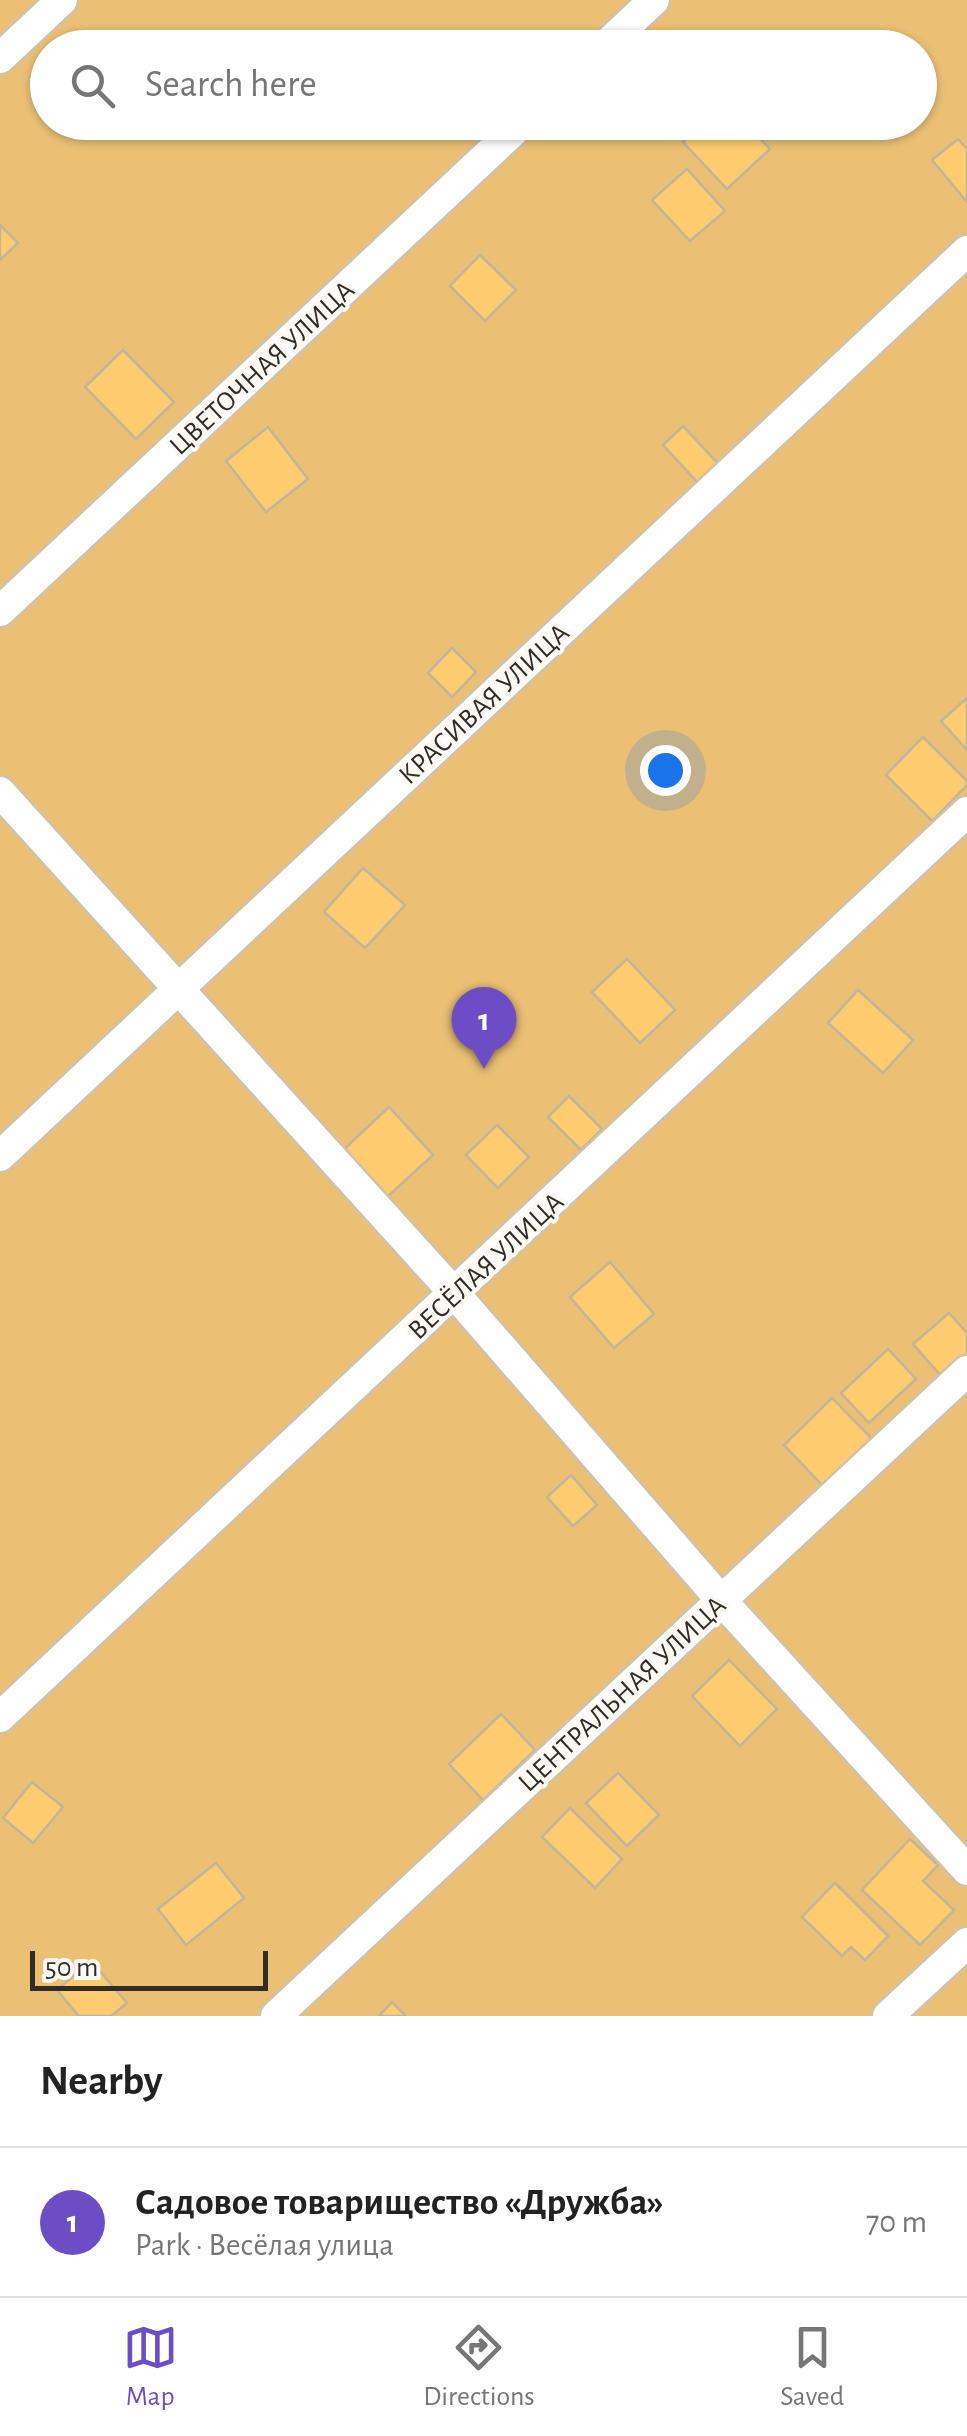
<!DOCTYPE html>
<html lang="en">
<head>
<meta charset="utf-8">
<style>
  :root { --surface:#fff; --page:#f2f2f2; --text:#222; --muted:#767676; --line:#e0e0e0; --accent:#6d4dc6 }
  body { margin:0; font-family:"Alegreya Sans",sans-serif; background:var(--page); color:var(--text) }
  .scale { position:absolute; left:30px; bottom:25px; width:238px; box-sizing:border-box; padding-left:10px; border:5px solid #322d24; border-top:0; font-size:28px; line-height:35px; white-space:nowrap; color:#322d24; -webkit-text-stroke:8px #fdfaf5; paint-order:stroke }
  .you { position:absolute; left:665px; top:770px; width:35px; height:35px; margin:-25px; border:8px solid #fff; border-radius:50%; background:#1a73e8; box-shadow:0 0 0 15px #1a73e833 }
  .badge { display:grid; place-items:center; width:65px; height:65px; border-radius:50%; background:var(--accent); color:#fff; font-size:32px; font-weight:700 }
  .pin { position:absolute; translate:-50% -82px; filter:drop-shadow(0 2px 5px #0008) }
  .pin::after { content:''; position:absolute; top:52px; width:35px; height:30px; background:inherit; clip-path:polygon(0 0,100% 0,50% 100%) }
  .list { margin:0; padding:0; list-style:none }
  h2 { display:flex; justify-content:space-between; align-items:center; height:130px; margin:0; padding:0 40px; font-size:42px }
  h2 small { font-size:32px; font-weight:400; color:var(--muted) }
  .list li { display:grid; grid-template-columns:65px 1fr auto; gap:30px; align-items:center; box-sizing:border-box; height:150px; padding:0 40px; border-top:2px solid var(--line) }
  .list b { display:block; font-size:38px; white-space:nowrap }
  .list p { margin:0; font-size:32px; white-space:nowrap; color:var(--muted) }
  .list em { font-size:32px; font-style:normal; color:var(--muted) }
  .icon { flex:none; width:55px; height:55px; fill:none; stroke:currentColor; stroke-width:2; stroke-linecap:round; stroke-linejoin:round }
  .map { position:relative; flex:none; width:967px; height:2016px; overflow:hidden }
  .search { position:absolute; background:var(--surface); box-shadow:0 2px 8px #0004; left:30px; right:30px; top:30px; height:110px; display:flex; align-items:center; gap:25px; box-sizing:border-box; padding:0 35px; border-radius:55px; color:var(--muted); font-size:38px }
  .sheet { height:280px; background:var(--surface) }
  nav { display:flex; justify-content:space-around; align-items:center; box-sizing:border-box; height:140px; border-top:2px solid var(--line); background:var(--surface); font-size:28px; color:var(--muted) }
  nav a { display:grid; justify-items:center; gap:5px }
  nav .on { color:var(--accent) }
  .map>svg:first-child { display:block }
  .green { fill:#ebc075; fill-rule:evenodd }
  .building { fill:#fecc6f; stroke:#c1b49d; stroke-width:2.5 }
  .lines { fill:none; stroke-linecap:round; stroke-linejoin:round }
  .street-casing { stroke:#cfc2ab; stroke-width:35 }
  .street { stroke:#fff; stroke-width:30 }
  .labels { text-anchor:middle; stroke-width:8; stroke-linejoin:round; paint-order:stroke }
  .street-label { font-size:28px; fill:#322d24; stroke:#fdfaf5 }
</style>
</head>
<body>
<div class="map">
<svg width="967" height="2016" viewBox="0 0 967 2016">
  <rect width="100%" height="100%" fill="#fdfaf5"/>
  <!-- green -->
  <path class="green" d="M0 0H967V2016H0ZM48 48H920V122H48Z"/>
  <!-- building -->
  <g class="building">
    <path d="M703 122H744L770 149 727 189 683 142Z"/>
    <path d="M958 139 967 149V202L932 160Z"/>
    <path d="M687 169 725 211 690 241 652 200Z"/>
    <path d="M0 225 18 243 0 260Z"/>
    <path d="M480 255 516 290 485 321 450 286Z"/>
    <path d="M123 350 174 402 136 439 85 387Z"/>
    <path d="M683 426 720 466 700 485 663 445Z"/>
    <path d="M268 427 308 479 266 512 226 461Z"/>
    <path d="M452 648 476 672 452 697 428 673Z"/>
    <path d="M967 698V750L941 721Z"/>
    <path d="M923 737 967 781V785L932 821 886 775Z"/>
    <path d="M363 868 405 905 365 948 324 912Z"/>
    <path d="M627 959 675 1010 640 1043 592 992Z"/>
    <path d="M858 990 913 1040 883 1073 828 1023Z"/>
    <path d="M569 1096 602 1129 581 1150 548 1117Z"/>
    <path d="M389 1107 433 1155 385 1199 341 1152Z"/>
    <path d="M497 1125 529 1157 498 1188 466 1155Z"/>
    <path d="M610 1262 654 1314 614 1348 570 1297Z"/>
    <path d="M949 1313 967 1333V1357L943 1378 913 1344Z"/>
    <path d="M888 1349 916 1379 869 1423 841 1393Z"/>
    <path d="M832 1398 871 1438 823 1486 784 1445Z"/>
    <path d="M571 1475 597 1505 573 1526 547 1497Z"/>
    <path d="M729 1660 777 1709 740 1746 692 1696Z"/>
    <path d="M501 1714 535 1750 483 1800 449 1764Z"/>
    <path d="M618 1773 659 1815 627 1846 586 1803Z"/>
    <path d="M32 1782 63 1807 33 1843 3 1818Z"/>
    <path d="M570 1808 622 1859 595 1888 542 1837Z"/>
    <path d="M910 1839 938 1865 923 1881 954 1910 920 1945 862 1890Z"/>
    <path d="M216 1863 244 1898 186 1945 158 1909Z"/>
    <path d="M835 1883 888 1936 865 1960 851 1947 842 1956 802 1917Z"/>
    <path d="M91 1961 127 2003 111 2016H79L57 1990Z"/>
    <path d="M392 2002 406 2016H379Z"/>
  </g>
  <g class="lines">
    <defs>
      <g id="street">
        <path d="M603 48 654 0"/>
        <path d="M0 58 62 0"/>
        <path d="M0 611 523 122"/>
        <path d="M0 792 455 1294 721 1600 967 1870"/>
        <path d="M0 1156 967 251"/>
        <path d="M0 1717 967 812"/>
        <path d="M276 2016 967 1371"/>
        <path d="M888 2016 967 1943"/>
      </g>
    </defs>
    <!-- street casing -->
    <use href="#street" class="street-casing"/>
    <!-- street -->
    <use href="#street" class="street"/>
  </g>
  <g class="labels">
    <!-- street labels -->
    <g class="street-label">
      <text transform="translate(261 367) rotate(-43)" y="10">ЦВЕТОЧНАЯ УЛИЦА</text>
      <text transform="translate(483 703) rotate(-43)" y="10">КРАСИВАЯ УЛИЦА</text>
      <text transform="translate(485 1265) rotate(-43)" y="10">ВЕСЁЛАЯ УЛИЦА</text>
      <text transform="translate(621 1693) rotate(-43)" y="10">ЦЕНТРАЛЬНАЯ УЛИЦА</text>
    </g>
  </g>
</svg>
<div class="scale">50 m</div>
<div class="you"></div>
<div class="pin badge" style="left:484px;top:1069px">1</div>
<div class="search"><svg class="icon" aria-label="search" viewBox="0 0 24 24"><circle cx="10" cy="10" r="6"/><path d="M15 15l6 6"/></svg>Search here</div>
</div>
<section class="sheet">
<h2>Nearby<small></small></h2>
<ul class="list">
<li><span class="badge">1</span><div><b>Садовое товарищество «Дружба»</b><p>Park · Весёлая улица</p></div><em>70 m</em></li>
</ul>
</section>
<nav>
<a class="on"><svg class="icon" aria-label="map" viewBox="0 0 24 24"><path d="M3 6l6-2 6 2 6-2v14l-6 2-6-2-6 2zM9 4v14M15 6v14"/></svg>Map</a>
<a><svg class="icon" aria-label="directions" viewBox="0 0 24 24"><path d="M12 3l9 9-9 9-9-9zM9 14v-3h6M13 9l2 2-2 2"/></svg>Directions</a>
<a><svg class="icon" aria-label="saved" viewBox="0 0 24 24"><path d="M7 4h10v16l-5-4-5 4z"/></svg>Saved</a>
</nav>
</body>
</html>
